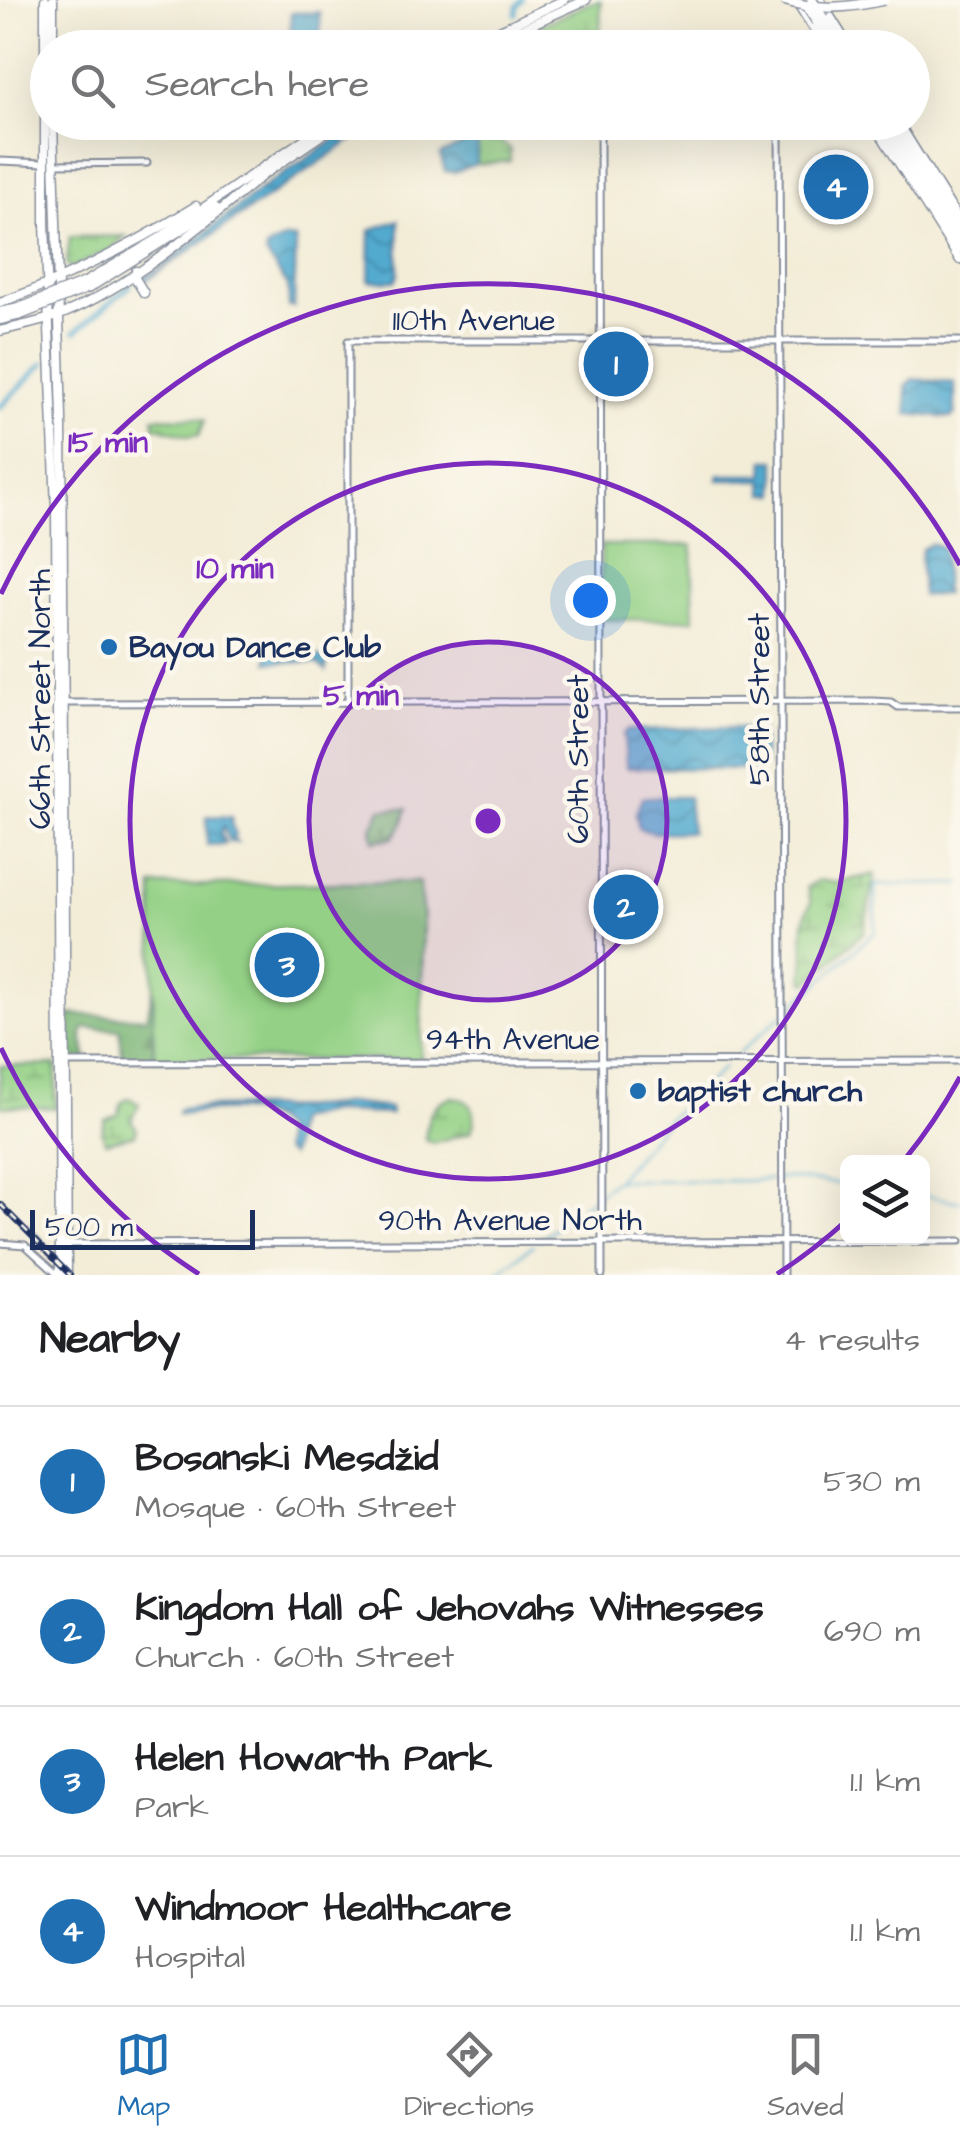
<!DOCTYPE html>
<html lang="en">
<head>
<meta charset="utf-8">
<style>
  :root { --surface:#fff; --page:#f2f2f2; --text:#202124; --muted:#757577; --line:#e0e0e0; --accent:#1f6fb2 }
  body { margin:0; font-family:"Architects Daughter",sans-serif; background:var(--page); color:var(--text) }
  .controls { position:absolute; right:30px; bottom:30px; display:grid; overflow:hidden; border-radius:15px; box-shadow:0 10px 40px #0002 }
  .controls button { width:90px; height:90px; display:grid; place-items:center; padding:0; border:0; border-bottom:2px solid var(--line); background:var(--surface); color:var(--text); font:50px sans-serif }
  .scale { position:absolute; left:30px; bottom:25px; width:225px; box-sizing:border-box; padding-left:10px; border:5px solid #1b2f5e; border-top:0; font-size:28px; line-height:35px; white-space:nowrap; color:#1b2f5e; -webkit-text-stroke:8px #fbf7ec; paint-order:stroke }
  .you { position:absolute; left:590px; top:600px; width:35px; height:35px; margin:-25px; border:8px solid #fff; border-radius:50%; background:#1a73e8; box-shadow:0 0 0 15px #1a73e833 }
  .badge { display:grid; place-items:center; width:65px; height:65px; border-radius:50%; background:var(--accent); color:#fff; font-size:32px; font-weight:700 }
  .pin { position:absolute; translate:-50% -50%; border:5px solid #fff; box-shadow:0 2px 10px #0006 }
  .list { margin:0; padding:0; list-style:none }
  h2 { display:flex; justify-content:space-between; align-items:center; height:130px; margin:0; padding:0 40px; font-size:42px }
  h2 small { font-size:32px; font-weight:400; color:var(--muted) }
  .list li { display:grid; grid-template-columns:65px 1fr auto; gap:30px; align-items:center; box-sizing:border-box; height:150px; padding:0 40px; border-top:2px solid var(--line) }
  .list b { display:block; font-size:38px; white-space:nowrap }
  .list p { margin:0; font-size:32px; white-space:nowrap; color:var(--muted) }
  .list em { font-size:32px; font-style:normal; color:var(--muted) }
  .icon { flex:none; width:55px; height:55px; fill:none; stroke:currentColor; stroke-width:2; stroke-linecap:round; stroke-linejoin:round }
  .map { position:relative; flex:none; width:960px; height:1275px; overflow:hidden }
  .search { position:absolute; background:var(--surface); box-shadow:0 10px 40px #0002; left:30px; right:30px; top:30px; height:110px; display:flex; align-items:center; gap:25px; box-sizing:border-box; padding:0 35px; border-radius:55px; color:var(--muted); font-size:38px }
  .sheet { height:730px; background:var(--surface) }
  nav { display:flex; justify-content:space-around; align-items:center; box-sizing:border-box; height:140px; border-top:2px solid var(--line); background:var(--surface); font-size:28px; color:var(--muted) }
  nav a { display:grid; justify-items:center; gap:5px }
  nav .on { color:var(--accent) }
  .map>svg:first-child { display:block }
  .forest { fill:url(#forest-firs); stroke:#497168; stroke-width:2.5 }
  .wetland { fill:url(#wetland-marsh); stroke:#588072; stroke-width:2.5 }
  .park { fill:#94d186; stroke:#588072; stroke-width:2.5 }
  .water { fill:url(#water-waves); stroke:#366c96; stroke-width:2.5 }
  .lines { fill:none; stroke-linecap:round; stroke-linejoin:round }
  .stream { stroke:#52aacf; stroke-width:2.5 }
  .canal { stroke:#52aacf; stroke-width:5 }
  .minor-casing { stroke:#878e9b; stroke-width:9 }
  .major-casing { stroke:#878e9b; stroke-width:11 }
  .highway-casing { stroke:#878e9b; stroke-width:12 }
  .minor { stroke:#fff; stroke-width:5 }
  .major { stroke:#fff; stroke-width:8 }
  .highway { stroke:#fff; stroke-width:9 }
  .rail-casing { stroke:#1b2f5e; stroke-width:6 }
  .rail { stroke:#fbf7ec; stroke-width:2.5; stroke-dasharray:8; stroke-linecap:butt }
  .major-bridge-casing { stroke:#878e9b; stroke-width:11; stroke-linecap:butt }
  .highway-bridge-casing { stroke:#878e9b; stroke-width:12; stroke-linecap:butt }
  .major-bridge { stroke:#fff; stroke-width:8 }
  .highway-bridge { stroke:#fff; stroke-width:9 }
  .ring { fill:none; stroke:#7b2cbf; stroke-width:5 }
  .poi-dot { fill:#1f6fb2; stroke:#fbf7ec; stroke-width:4 }
  .labels { text-anchor:middle; stroke-width:9; stroke-linejoin:round; paint-order:stroke }
  .street-label { font-size:30px; fill:#1b2f5e; stroke:#fbf7ec }
  .poi-label { font-size:30px; font-weight:bold; fill:#1b2f5e; stroke:#fbf7ec; text-anchor:start }
  .centre { fill:#7b2cbf; stroke:#fbf7ec; stroke-width:5 }
  .ring-label { font-size:30px; text-anchor:middle; font-weight:bold; fill:#7b2cbf; stroke:#fbf7ec; stroke-width:9; stroke-linejoin:round; paint-order:stroke }
</style>
</head>
<body>
<div class="map">
<svg width="960" height="1275" viewBox="0 0 960 1275">
  <defs>
    <pattern id="forest-firs" width="22" height="20" patternUnits="userSpaceOnUse" patternTransform="scale(2.5)"><rect width="22" height="20" fill="#77b373"/><path d="M5 1l3.5 6h-7zM16 11l3.5 6h-7z" fill="#619262"/></pattern>
    <pattern id="wetland-marsh" width="20" height="14" patternUnits="userSpaceOnUse" patternTransform="scale(2.5)"><rect width="20" height="14" fill="#94d186"/><path d="M1 5h8M5 5V1M11 12h8M15 12V8" fill="none" stroke="#78aa71"/></pattern>
    <pattern id="water-waves" width="16" height="10" patternUnits="userSpaceOnUse" patternTransform="scale(2.5)"><rect width="16" height="10" fill="#52aacf"/><path d="M0 5q4-4 8 0t8 0" fill="none" stroke="#438bab"/></pattern>
  </defs>
  <rect width="100%" height="100%" fill="#fbf7ec"/>
  <filter id="ink" filterUnits="userSpaceOnUse"><feTurbulence type="fractalNoise" baseFrequency=".01" numOctaves="2"/><feDisplacementMap in="SourceGraphic" scale="20" xChannelSelector="R" yChannelSelector="G"/><feConvolveMatrix kernelMatrix="1 2 1 2 8 2 1 2 1" color-interpolation-filters="sRGB"/></filter>
  <filter id="wash" filterUnits="userSpaceOnUse"><feTurbulence type="fractalNoise" baseFrequency=".0048" numOctaves="4" result="noise"/><feDisplacementMap in="SourceGraphic" scale="40" xChannelSelector="R" yChannelSelector="G"/><feGaussianBlur stdDeviation="2.25" result="paint"/><feColorMatrix in="noise" values="0 0 0 0 0 0 0 0 0 0 0 0 0 0 0 0 0 1.4 0 .05"/><feComposite in="paint" operator="in"/></filter>
  <g filter="url(#wash)">
    <rect width="100%" height="100%" fill="#f3edd8"/>
    <!-- forest -->
    <path class="forest" d="M153 989V1058L122 1057 120 1030 85 1028 82 1034 87 1059H70L69 1014 147 1018Z"/>
    <!-- wetland -->
    <g class="wetland">
      <path d="M601 1 600 47H518L516 36 589 3Z"/>
      <path d="M496 133 502 143 510 149V161L476 164 478 147 474 139 493 142Z"/>
      <path d="M126 236 111 249 72 268 66 265 70 237Z"/>
      <path d="M154 417 199 418 205 420 199 435 189 436 154 426Z"/>
      <path d="M381 809H407L402 825 393 838 374 841 372 828Z"/>
      <path d="M875 874 864 932 807 983 803 980C808 950 796 930 811 902L807 887 819 880 837 883Z"/>
      <path d="M56 1065V1108L0 1106V1066Z"/>
      <path d="M452 1097C472 1099 479 1113 471 1132L433 1143 425 1139C427 1120 431 1101 452 1097Z"/>
      <path d="M129 1098 139 1104 131 1120 137 1129 135 1135 105 1142 102 1132 105 1120 118 1115 122 1102Z"/>
    </g>
    <!-- park -->
    <g class="park">
      <path d="M601 545H692L694 619 601 620Z"/>
      <path d="M419 882 423 917 421 1060 154 1059 153 886Z"/>
    </g>
    <!-- water -->
    <g class="water">
      <path d="M320 12 321 47H289L291 13Z"/>
      <path d="M360 123H377L141 284 138 280 160 268 261 189Z"/>
      <path d="M474 139 478 147 476 164 454 172 445 171 440 155Z"/>
      <path d="M399 220 398 275 395 281H369L370 230Z"/>
      <path d="M286 238 295 239 296 246 294 307H289L288 286 266 254V249Z"/>
      <path d="M913 379 955 383V414L951 418 908 414 906 386Z"/>
      <path d="M765 460H776V494H765L763 480H718L719 475H764Z"/>
      <path d="M931 544 943 548 945 594 922 596 920 560 922 549Z"/>
      <path d="M287 649 296 650 297 654 324 657 327 661 326 671 317 663 268 662 269 650Z"/>
      <path d="M736 727 762 730 764 764 759 769 626 768 624 735 628 730Z"/>
      <path d="M642 797H688L691 832 655 833 639 829 636 813Z"/>
      <path d="M207 816 232 817 231 823 236 834 232 837 237 842H229L224 826 221 832 225 844 207 845Z"/>
      <path d="M348 1103 390 1108 391 1114 333 1112 296 1120 290 1156 283 1151V1130C258 1101 212 1112 178 1114L179 1109C235 1102 292 1113 348 1103Z"/>
    </g>
    <g class="lines">
      <!-- stream -->
      <g class="stream">
        <path d="M786 1012 875 932V885L960 884"/>
        <path d="M738 1054 782 1015"/>
        <path d="M616 1180 746 1181 786 1178 848 1185"/>
        <path d="M922 1195 960 1202"/>
        <path d="M539 1240 616 1180 667 1120 724 1068"/>
        <path d="M495 1275 533 1245"/>
      </g>
      <!-- canal -->
      <g class="canal">
        <path d="M516 14 517 6 522 0"/>
        <path d="M75 332 130 286"/>
        <path d="M0 407 44 363"/>
      </g>
    </g>
  </g>
  <g filter="url(#ink)">
    <g class="lines">
      <defs>
        <g id="minor">
          <path d="M600 122 602 1275"/>
          <path d="M779 122 783 1275"/>
          <path d="M0 161 44 163"/>
          <path d="M55 164 147 163"/>
          <path d="M63 703 873 701 891 702 898 707H960"/>
          <path d="M348 704V341H960"/>
          <path d="M65 1063 960 1061"/>
          <path d="M0 1243 25 1245 58 1275"/>
          <path d="M68 1244 960 1241"/>
        </g>
        <g id="major">
          <path d="M45 0V223L56 509 60 1275"/>
          <path d="M53 0V48"/>
          <path d="M820 0 850 48"/>
          <path d="M798 4 826 48"/>
          <path d="M461 48 564 0"/>
          <path d="M479 48 586 0"/>
          <path d="M53 122 62 418 67 1275"/>
          <path d="M873 122 960 260"/>
          <path d="M898 122 960 222"/>
          <path d="M260 177 341 122"/>
          <path d="M136 271 135 278 144 293"/>
          <path d="M85 282 158 239 329 122"/>
          <path d="M89 288 216 208"/>
          <path d="M0 303C70 277 133 245 196 206"/>
          <path d="M0 312 19 308"/>
          <path d="M0 320 21 315"/>
          <path d="M0 331C20 326 41 322 60 315 131 287 204 224 263 175"/>
        </g>
        <g id="highway">
          <path d="M823 18 842 48"/>
          <path d="M817 22 833 48"/>
          <path d="M881 122 960 248"/>
          <path d="M889 122 960 234"/>
        </g>
      </defs>
      <!-- minor casing -->
      <use href="#minor" class="minor-casing"/>
      <!-- major casing -->
      <use href="#major" class="major-casing"/>
      <!-- highway casing -->
      <use href="#highway" class="highway-casing"/>
      <!-- minor -->
      <use href="#minor" class="minor"/>
      <!-- major -->
      <use href="#major" class="major"/>
      <!-- highway -->
      <use href="#highway" class="highway"/>
      <defs>
        <path id="rail" d="M0 1204 70 1275"/>
      </defs>
      <!-- rail casing -->
      <use href="#rail" class="rail-casing"/>
      <!-- rail -->
      <use href="#rail" class="rail"/>
      <defs>
        <g id="major-bridge">
          <path d="M19 308 85 282"/>
          <path d="M21 315 89 288"/>
        </g>
        <g id="highway-bridge">
          <path d="M783 0C818 11 849 8 884 0"/>
          <path d="M812 0 823 18"/>
          <path d="M807 7 817 22"/>
        </g>
      </defs>
      <!-- major-bridge casing -->
      <use href="#major-bridge" class="major-bridge-casing"/>
      <!-- highway-bridge casing -->
      <use href="#highway-bridge" class="highway-bridge-casing"/>
      <!-- major-bridge -->
      <use href="#major-bridge" class="major-bridge"/>
      <!-- highway-bridge -->
      <use href="#highway-bridge" class="highway-bridge"/>
    </g>
  </g>
  <!-- distance rings -->
  <circle cx="488" cy="821" r="179" fill="#7b2cbf" fill-opacity=".12"/>
  <g class="ring">
    <circle cx="488" cy="821" r="179"/>
    <circle cx="488" cy="821" r="358"/>
    <path d="M960 1077A537 537 0 0 1 905 1159M847 1220A537 537 0 0 1 777 1274M199 1274A537 537 0 0 1 1 1048M1 594A537 537 0 0 1 960 565"/>
  </g>
  <!-- markers -->
  <g class="poi-dot">
    <circle cx="109" cy="647" r="10"/>
    <circle cx="638" cy="1091" r="10"/>
  </g>
  <g class="labels">
    <!-- street labels -->
    <g class="street-label">
      <text x="474" y="330">110th Avenue</text>
      <text transform="translate(40 699) rotate(-90)" y="10">66th Street North</text>
      <text transform="translate(759 699) rotate(-90)" y="10">58th Street</text>
      <text transform="translate(578 759) rotate(-90)" y="10">60th Street</text>
      <text x="513" y="1049">94th Avenue</text>
      <text x="510" y="1230">90th Avenue North</text>
    </g>
    <!-- poi labels -->
    <g class="poi-label">
      <text x="129" y="657">Bayou Dance Club</text>
      <text x="658" y="1101">baptist church</text>
    </g>
  </g>
  <circle cx="488" cy="821" r="15" class="centre"/>
  <g class="ring-label">
    <text x="108" y="452">15 min</text>
    <text x="235" y="578">10 min</text>
    <text x="361" y="705">5 min</text>
  </g>
</svg>
<div class="controls">
<button><svg class="icon" aria-label="layers" viewBox="0 0 24 24"><path d="M12 4l9 5-9 5-9-5zM3 14l9 5 9-5"/></svg></button>
</div>
<div class="scale">500 m</div>
<div class="you"></div>
<div class="pin badge" style="left:616px;top:364px">1</div>
<div class="pin badge" style="left:626px;top:907px">2</div>
<div class="pin badge" style="left:287px;top:965px">3</div>
<div class="pin badge" style="left:836px;top:187px">4</div>
<div class="search"><svg class="icon" aria-label="search" viewBox="0 0 24 24"><circle cx="10" cy="10" r="6"/><path d="M15 15l6 6"/></svg>Search here</div>
</div>
<section class="sheet">
<h2>Nearby<small>4 results</small></h2>
<ul class="list">
<li><span class="badge">1</span><div><b>Bosanski Mesdžid</b><p>Mosque · 60th Street</p></div><em>530 m</em></li>
<li><span class="badge">2</span><div><b>Kingdom Hall of Jehovahs Witnesses</b><p>Church · 60th Street</p></div><em>690 m</em></li>
<li><span class="badge">3</span><div><b>Helen Howarth Park</b><p>Park</p></div><em>1.1 km</em></li>
<li><span class="badge">4</span><div><b>Windmoor Healthcare</b><p>Hospital</p></div><em>1.1 km</em></li>
</ul>
</section>
<nav>
<a class="on"><svg class="icon" aria-label="map" viewBox="0 0 24 24"><path d="M3 6l6-2 6 2 6-2v14l-6 2-6-2-6 2zM9 4v14M15 6v14"/></svg>Map</a>
<a><svg class="icon" aria-label="directions" viewBox="0 0 24 24"><path d="M12 3l9 9-9 9-9-9zM9 14v-3h6M13 9l2 2-2 2"/></svg>Directions</a>
<a><svg class="icon" aria-label="saved" viewBox="0 0 24 24"><path d="M7 4h10v16l-5-4-5 4z"/></svg>Saved</a>
</nav>
</body>
</html>
